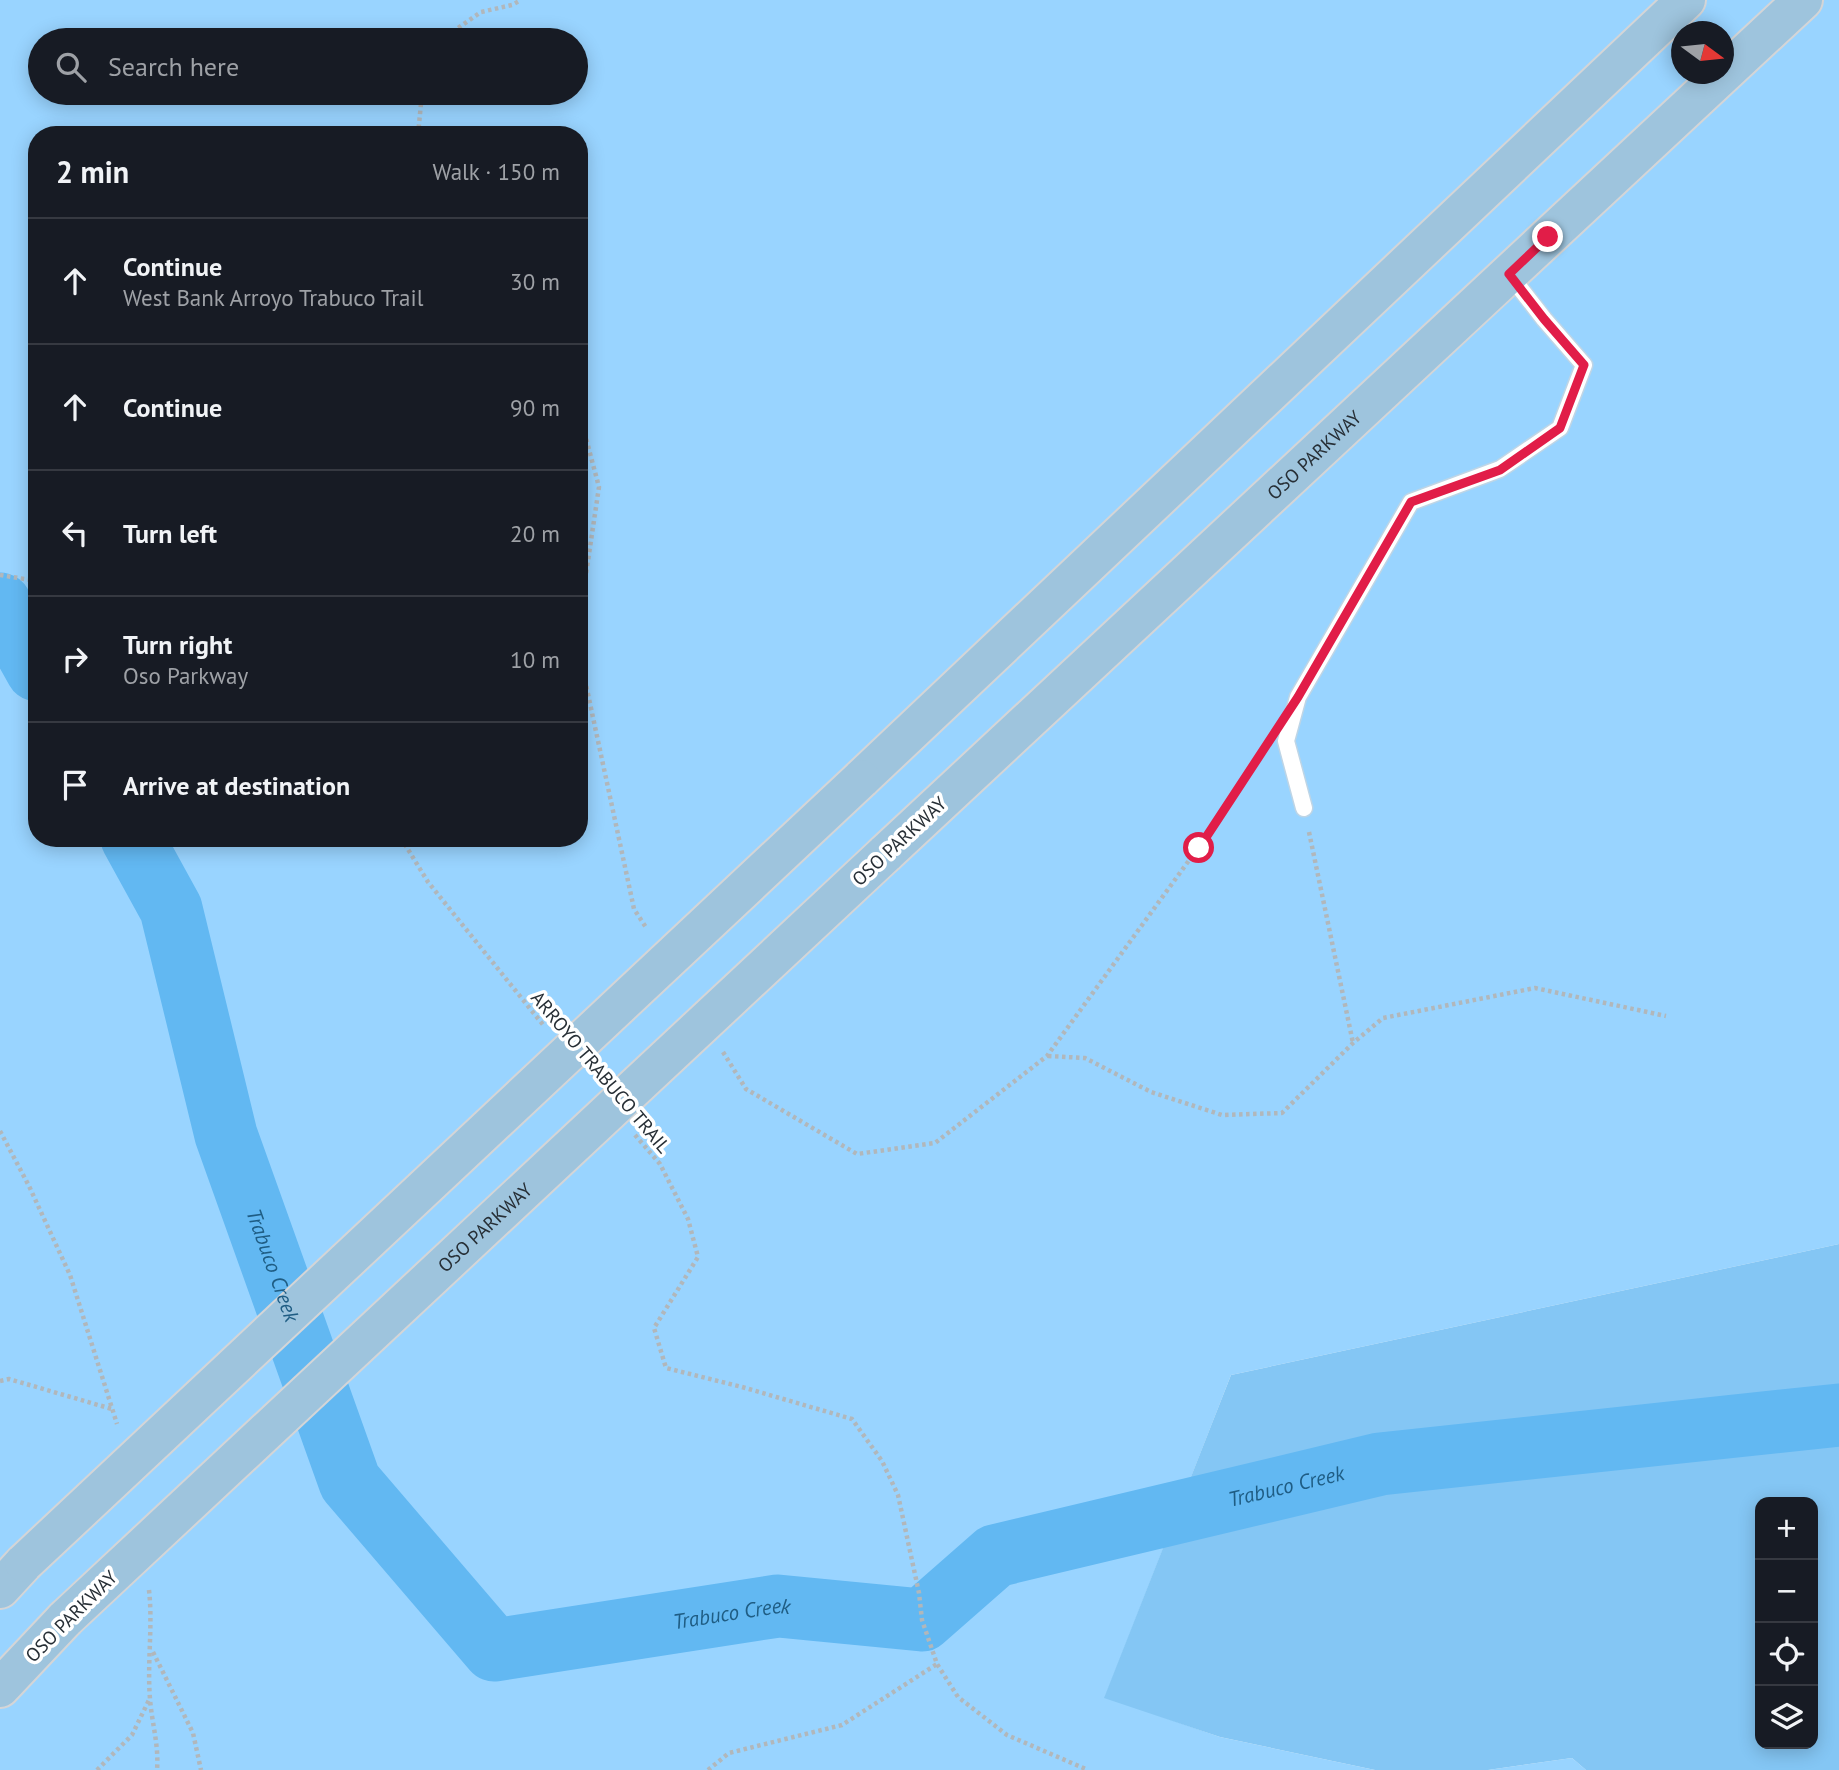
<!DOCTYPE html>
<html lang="en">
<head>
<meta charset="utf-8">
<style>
  :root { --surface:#171b24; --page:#242831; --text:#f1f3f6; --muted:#9ea1a6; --line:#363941 }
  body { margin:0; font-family:"PT Sans",sans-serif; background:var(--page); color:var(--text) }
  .controls { position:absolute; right:21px; bottom:21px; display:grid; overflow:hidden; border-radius:14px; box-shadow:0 4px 18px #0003 }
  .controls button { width:63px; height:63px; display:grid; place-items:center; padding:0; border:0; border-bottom:2px solid var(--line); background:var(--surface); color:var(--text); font:35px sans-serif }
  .compass { position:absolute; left:1671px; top:21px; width:63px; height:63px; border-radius:50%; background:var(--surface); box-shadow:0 4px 18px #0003; rotate:105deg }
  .stop { position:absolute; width:21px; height:21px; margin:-16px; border:5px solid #e11d48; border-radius:50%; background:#fff }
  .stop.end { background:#e11d48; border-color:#fff; box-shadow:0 2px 7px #0008 }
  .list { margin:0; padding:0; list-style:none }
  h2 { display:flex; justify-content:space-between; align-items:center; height:91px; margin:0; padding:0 28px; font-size:30px }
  h2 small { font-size:23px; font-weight:400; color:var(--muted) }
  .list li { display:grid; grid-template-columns:46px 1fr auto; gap:21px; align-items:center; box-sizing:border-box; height:126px; padding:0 28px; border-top:2px solid var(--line) }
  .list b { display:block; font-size:26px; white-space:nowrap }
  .list p { margin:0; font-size:23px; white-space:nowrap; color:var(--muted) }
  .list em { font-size:23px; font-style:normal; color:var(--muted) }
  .icon { flex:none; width:38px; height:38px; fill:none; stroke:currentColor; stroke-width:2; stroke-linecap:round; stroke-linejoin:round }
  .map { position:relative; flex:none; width:1839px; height:1770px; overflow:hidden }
  .search { position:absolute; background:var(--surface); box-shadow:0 4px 18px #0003; left:28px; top:28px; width:560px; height:77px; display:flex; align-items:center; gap:18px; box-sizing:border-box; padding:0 24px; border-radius:38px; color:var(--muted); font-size:26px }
  .panel { position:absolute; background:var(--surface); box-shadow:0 4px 18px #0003; left:28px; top:126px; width:560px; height:721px; border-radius:28px }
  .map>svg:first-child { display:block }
  .green { fill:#99d4ff; fill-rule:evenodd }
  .forest { fill:#84c6f4; fill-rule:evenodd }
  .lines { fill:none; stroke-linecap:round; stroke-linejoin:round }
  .river { stroke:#62b8f2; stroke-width:63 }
  .lane-casing { stroke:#bed5e6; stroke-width:19 }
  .primary-casing { stroke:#d4d5d7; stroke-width:42 }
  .path { stroke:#b1b7bb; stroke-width:4.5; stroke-dasharray:3.5 3.5; stroke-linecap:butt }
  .lane { stroke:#fff; stroke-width:16 }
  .primary { stroke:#9ec4dd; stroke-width:38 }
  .primary-bridge-casing { stroke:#d4d5d7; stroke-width:42; stroke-linecap:butt }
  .primary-bridge { stroke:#9ec4dd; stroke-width:38 }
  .route { stroke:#e11d48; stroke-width:9 }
  .labels { text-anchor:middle; stroke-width:7; stroke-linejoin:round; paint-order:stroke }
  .street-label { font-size:19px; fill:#272f36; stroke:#fff }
  .water-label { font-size:21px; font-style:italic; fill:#1f5d84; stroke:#fff }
</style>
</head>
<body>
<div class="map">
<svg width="1839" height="1770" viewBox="0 0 1839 1770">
  <rect width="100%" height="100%" fill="#f5fafd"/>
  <!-- green -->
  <g class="green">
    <path d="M0 0H1839V1244L1231 1375 1105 1697 1220 1737 1375 1770H0ZM1682 32H1724V74H1682ZM40 40H576V93H40ZM37 135H579V838H37Z"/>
    <path d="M1572 1758 1586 1770H1488Z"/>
  </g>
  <!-- forest -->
  <path class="forest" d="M1839 1244V1770H1586L1572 1758 1488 1770H1375L1220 1737 1104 1698 1231 1375ZM1760 1502H1813V1744H1760Z"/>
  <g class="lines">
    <!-- river -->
    <g class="river">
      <path d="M0 604 37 670"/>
      <path id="s1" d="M132 838 171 909 226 1135 350 1482 494 1650 778 1606 922 1620 995 1556 1380 1464 1839 1415"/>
    </g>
    <defs>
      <path id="lane" d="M1304 808 1286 741 1298 697 1411 502 1500 469 1560 428 1584 365 1544 319 1509 274"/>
      <g id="primary">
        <path d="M861 779 1686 0"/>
        <path id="s2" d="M885 854 1803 0"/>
        <path d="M0 1589 24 1563"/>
        <path d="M0 1688 65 1619"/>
      </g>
    </defs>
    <!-- lane casing -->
    <use href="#lane" class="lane-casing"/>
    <!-- primary casing -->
    <use href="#primary" class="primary-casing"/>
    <!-- path -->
    <g class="path">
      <path d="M441 40 481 12 512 5 521 0"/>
      <path d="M418 135 422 93"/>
      <path d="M579 412 599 487 579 621"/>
      <path d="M0 575 37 581"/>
      <path d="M579 652 634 909 647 929"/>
      <path d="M1309 832 1353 1043"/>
      <path d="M401 838 428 882 544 1026"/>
      <path d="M723 1052 746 1089 857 1154 935 1143 1047 1056 1198 848 1262 752"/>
      <path d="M1048 1056 1085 1058 1151 1092 1222 1115 1282 1113 1353 1043 1383 1018 1535 988 1666 1016"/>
      <path d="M0 1131 29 1186 70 1275 117 1424"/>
      <path d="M635 1135 660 1164 688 1219 698 1257 654 1328 666 1368 742 1387 852 1419 882 1461 898 1495 919 1593 922 1620 937 1664 958 1697 1007 1735 1088 1770"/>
      <path d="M0 1381 9 1379 112 1409"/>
      <path d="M149 1590C153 1626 147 1663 150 1699 152 1724 159 1745 157 1770"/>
      <path d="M153 1652 193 1733 201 1770"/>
      <path d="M97 1770 132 1735 149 1700"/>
      <path d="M708 1770 729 1753 842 1725 937 1664"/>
    </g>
    <!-- lane -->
    <use href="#lane" class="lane"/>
    <!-- primary -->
    <use href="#primary" class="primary"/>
    <defs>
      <g id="primary-bridge">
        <path d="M24 1563 861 779"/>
        <path id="s3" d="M65 1619 885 854"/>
      </g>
    </defs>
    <!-- primary-bridge casing -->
    <use href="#primary-bridge" class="primary-bridge-casing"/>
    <!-- primary-bridge -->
    <use href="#primary-bridge" class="primary-bridge"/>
  </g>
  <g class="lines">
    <!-- route -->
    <path class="route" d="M1199 848 1298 697 1411 502 1500 470 1560 428 1584 365 1544 319 1509 274 1548 237"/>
  </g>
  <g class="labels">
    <!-- street labels -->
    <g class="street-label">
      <text dy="7" stroke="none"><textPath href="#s2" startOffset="586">OSO PARKWAY</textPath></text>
      <text transform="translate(899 841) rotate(-43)" y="7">OSO PARKWAY</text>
      <text transform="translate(601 1072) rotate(50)" y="7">ARROYO TRABUCO TRAIL</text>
      <text dy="7" stroke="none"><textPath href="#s3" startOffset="574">OSO PARKWAY</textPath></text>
      <text transform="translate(71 1616) rotate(-45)" y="7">OSO PARKWAY</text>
    </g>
    <!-- water labels -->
    <g class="water-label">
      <text dy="7" stroke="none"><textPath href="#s1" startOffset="452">Trabuco Creek</textPath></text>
      <text dy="7" stroke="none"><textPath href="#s1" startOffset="1732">Trabuco Creek</textPath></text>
      <text dy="7" stroke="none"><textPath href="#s1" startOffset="1144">Trabuco Creek</textPath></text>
    </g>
  </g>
</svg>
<div class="controls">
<button>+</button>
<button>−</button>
<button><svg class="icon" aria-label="locate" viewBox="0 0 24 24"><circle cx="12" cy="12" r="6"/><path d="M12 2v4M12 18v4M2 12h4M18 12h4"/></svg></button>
<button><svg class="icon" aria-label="layers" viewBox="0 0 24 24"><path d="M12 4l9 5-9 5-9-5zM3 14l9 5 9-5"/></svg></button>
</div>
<svg class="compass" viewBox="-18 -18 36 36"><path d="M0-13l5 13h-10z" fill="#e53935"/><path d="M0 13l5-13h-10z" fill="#9ea1a6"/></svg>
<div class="stop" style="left:1199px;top:848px"></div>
<div class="stop end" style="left:1548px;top:237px"></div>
<div class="search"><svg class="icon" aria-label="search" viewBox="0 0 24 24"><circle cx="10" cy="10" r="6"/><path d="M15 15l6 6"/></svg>Search here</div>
<section class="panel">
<h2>2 min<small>Walk · 150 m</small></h2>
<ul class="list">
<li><svg class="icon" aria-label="ahead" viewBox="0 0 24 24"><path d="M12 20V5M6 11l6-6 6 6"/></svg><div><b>Continue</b><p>West Bank Arroyo Trabuco Trail</p></div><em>30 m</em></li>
<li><svg class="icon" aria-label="ahead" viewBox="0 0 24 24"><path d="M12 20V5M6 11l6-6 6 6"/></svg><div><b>Continue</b></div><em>90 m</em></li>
<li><svg class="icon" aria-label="left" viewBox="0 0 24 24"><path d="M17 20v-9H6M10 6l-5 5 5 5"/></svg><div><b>Turn left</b></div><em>20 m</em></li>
<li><svg class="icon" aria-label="right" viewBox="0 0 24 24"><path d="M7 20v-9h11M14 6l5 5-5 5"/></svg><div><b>Turn right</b><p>Oso Parkway</p></div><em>10 m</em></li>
<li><svg class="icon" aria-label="arrive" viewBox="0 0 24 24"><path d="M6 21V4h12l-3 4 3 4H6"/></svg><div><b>Arrive at destination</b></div></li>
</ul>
</section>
</div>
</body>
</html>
